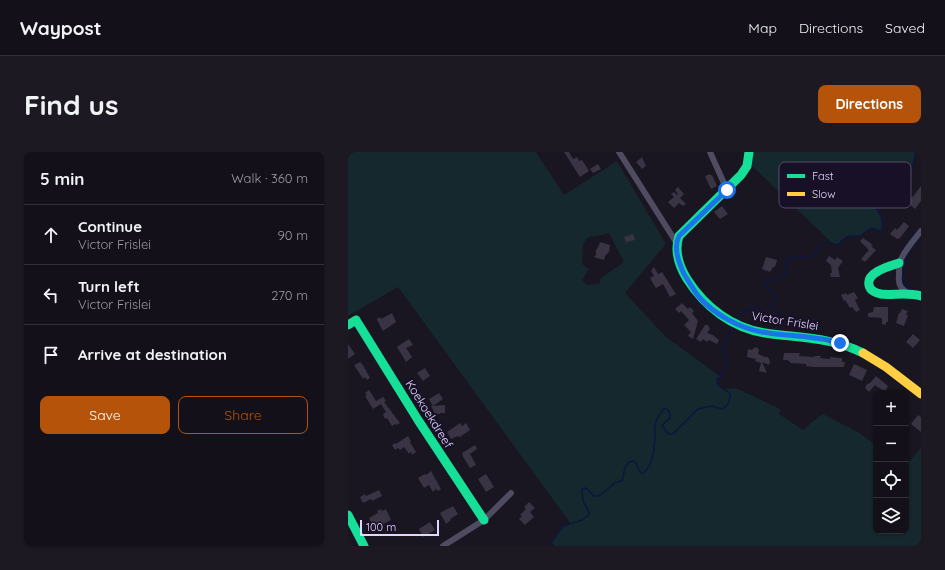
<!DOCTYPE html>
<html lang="en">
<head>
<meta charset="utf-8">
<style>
  :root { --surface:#131019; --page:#1c1922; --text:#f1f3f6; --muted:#9d9da2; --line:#323038; --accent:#b45309 }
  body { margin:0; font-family:Quicksand,sans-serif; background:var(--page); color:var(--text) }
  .controls { position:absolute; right:12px; bottom:12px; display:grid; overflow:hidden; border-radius:8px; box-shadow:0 1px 3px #0004 }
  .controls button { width:36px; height:36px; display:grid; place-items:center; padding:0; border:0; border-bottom:1px solid var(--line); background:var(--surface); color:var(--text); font:20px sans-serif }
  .scale { position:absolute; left:12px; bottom:10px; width:79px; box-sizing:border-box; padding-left:4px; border:2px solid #e2d6fe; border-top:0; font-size:11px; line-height:14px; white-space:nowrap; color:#e2d6fe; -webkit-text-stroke:3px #181026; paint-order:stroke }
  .stop { position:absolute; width:12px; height:12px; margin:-9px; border:3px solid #1a73e8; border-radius:50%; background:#fff }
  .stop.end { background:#1a73e8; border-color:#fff; box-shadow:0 1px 4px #0008 }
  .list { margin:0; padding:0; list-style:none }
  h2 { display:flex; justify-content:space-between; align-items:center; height:52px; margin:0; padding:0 16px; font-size:17px }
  h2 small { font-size:13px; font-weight:400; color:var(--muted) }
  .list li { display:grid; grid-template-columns:26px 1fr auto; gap:12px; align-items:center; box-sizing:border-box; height:60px; padding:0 16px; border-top:1px solid var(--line) }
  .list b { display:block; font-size:15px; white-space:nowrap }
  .list p { margin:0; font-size:13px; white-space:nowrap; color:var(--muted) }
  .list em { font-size:13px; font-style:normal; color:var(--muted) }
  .actions { display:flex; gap:8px; padding:12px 16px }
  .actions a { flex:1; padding:9px 0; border:1px solid var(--accent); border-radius:8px; text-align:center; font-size:14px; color:var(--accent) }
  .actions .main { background:var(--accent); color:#fff }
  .icon { flex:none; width:22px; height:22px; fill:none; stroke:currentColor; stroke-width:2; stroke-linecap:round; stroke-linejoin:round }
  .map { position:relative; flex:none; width:573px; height:394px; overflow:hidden; border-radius:8px }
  header { display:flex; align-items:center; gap:24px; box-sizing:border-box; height:56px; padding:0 20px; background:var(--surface); border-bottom:1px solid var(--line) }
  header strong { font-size:19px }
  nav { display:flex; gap:22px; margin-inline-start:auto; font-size:14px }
  .intro { display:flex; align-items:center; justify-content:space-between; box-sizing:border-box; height:96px; padding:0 24px }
  h1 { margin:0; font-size:28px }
  .button { padding:10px 18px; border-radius:8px; background:var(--accent); color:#fff; font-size:14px; font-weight:700 }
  main { display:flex; gap:24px; padding:0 24px }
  aside { flex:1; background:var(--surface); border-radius:8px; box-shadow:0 1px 3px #0004 }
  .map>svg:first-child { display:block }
  .green { fill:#14282d; fill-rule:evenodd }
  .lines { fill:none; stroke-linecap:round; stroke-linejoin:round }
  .stream { stroke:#0d1640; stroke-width:1.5 }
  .building { fill:#393343 }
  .street { stroke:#4f4b61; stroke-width:6 }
  .fast { stroke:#16e098; stroke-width:9 }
  .slow { stroke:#ffcf43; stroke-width:9 }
  .route { stroke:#1a73e8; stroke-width:5 }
  .labels { text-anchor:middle; stroke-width:4; stroke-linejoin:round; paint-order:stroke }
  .street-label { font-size:12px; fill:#e2d6fe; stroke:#181026 }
  .key { fill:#181026; stroke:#554b67; stroke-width:1 }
  .key-label { font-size:11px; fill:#e2d6fe }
</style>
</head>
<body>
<header>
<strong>Waypost</strong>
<nav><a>Map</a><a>Directions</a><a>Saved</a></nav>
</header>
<div class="intro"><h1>Find us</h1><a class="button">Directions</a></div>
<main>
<aside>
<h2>5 min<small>Walk · 360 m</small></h2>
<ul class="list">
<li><svg class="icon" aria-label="ahead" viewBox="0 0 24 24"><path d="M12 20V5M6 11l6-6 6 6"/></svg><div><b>Continue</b><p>Victor Frislei</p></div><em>90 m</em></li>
<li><svg class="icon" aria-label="left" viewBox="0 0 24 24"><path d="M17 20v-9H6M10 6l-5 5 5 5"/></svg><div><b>Turn left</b><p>Victor Frislei</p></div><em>270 m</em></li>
<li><svg class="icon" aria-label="arrive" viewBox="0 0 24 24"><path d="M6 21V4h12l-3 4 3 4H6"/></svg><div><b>Arrive at destination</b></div></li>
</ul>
<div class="actions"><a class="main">Save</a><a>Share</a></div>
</aside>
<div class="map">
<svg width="573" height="394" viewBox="0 0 573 394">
  <rect width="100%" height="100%" fill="#191521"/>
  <!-- green -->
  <g class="green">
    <path d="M0 0H188L216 43 269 9 318 92 277 141 318 185 373 225 369 227C368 232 371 235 375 237L388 236 432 257 431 262 455 278 464 270 475 262 510 280 528 293V379H558V314L573 296V394H206L203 391 215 374 223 372 50 135 0 164ZM261 81 276 110 253 126 251 132 239 133 234 128 241 117 234 112 235 93 238 87C245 83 253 84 261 81Z"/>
    <path d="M405 0H568L563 21C551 26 536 36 530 48 529 51 529 54 529 58 534 64 535 69 534 78L531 79C522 73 520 79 512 84 496 84 501 84 490 93L484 91 403 13Z"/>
  </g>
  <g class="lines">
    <!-- stream -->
    <g class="stream">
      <path d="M567 93 573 86"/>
      <path d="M554 98 570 77"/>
      <path d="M562 100C555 112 548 131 565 138"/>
      <path d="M389 165C394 161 408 151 413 159 415 162 414 165 417 168L431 167 433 165 434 163 429 160 423 153 424 149 429 146C428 138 419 139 415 132L417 130 432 126 438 123 437 111 440 106C457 101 463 115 473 92 479 89 484 91 490 93 492 91 493 89 495 88 500 83 506 84 512 84 520 79 522 73 531 79L534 78C535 69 534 64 529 58 529 54 529 51 530 48 536 36 551 26 563 21L568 0"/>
      <path d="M206 394 203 391 215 374 234 368 241 363C241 357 239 356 236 351 234 346 234 341 234 337L238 336 246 344H251L268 330 274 329 277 316 281 310 286 309C290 313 290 319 294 322 306 314 306 296 307 283 307 280 306 276 307 273 308 267 313 261 316 256 321 257 322 260 322 266L314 273 320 282H325L350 257 364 254 374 257 377 255 380 252 382 245V242C377 237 368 235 369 227L373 225 378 213 379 210 375 194 384 176"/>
    </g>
  </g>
  <!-- building -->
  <g class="building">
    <path d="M216 0H221L225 7 229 5 231 9 234 8 241 19 232 25Z"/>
    <path d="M294 5 298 14 294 17 288 10Z"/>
    <path d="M250 12 253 17 245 21 242 17Z"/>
    <path d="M362 22V23H364L369 34 363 37 357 24Z"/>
    <path d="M573 34V49L567 57 560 51Z"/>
    <path d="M330 35 336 42 332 46 338 52 335 54 331 51 326 56 320 50 326 45 323 42 326 40 329 43 330 42 327 38Z"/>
    <path d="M374 54 380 62 372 67 366 60Z"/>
    <path d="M556 70 561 74 552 86 549 87 542 82 547 76 549 78Z"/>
    <path d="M285 82 287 88 278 90 276 85Z"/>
    <path d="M515 86 525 93 523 94 528 98 517 110 513 107 521 98 512 89Z"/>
    <path d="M252 90 262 93 261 100 257 104 256 108 246 105 248 103V98L250 95Z"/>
    <path d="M481 104 487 108 489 105 495 109 490 116 492 125H483L482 121H484L483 113 478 109Z"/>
    <path d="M418 105 429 108 427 115H425L423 119 422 118V120L414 117Z"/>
    <path d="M306 115 310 122 314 120 328 142 322 145 315 132 308 136 306 133 302 126 306 124 303 119Z"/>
    <path d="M506 140 510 146 507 148 512 158 508 160 504 155 502 156 497 148 496 149 493 143 498 141 499 143Z"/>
    <path d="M334 151 340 157 342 155 346 159 344 161 350 169 345 187 340 184 343 180 336 173 341 168 333 159 331 161 327 157Z"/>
    <path d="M526 155H540V170H538V173L534 172V166L520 165V161L525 160Z"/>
    <path d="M554 157 560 159 558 163H560L556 174 548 171 551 161H552Z"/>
    <path d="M44 161 48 170 35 179 29 168V167L32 165 33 167Z"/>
    <path d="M357 173H360L362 177 359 181 365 183 367 185 371 188 369 192 361 188 359 190 355 187 353 190 348 187Z"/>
    <path d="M565 182 572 188 565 196 558 190Z"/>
    <path d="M61 187 65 193 58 196 64 205 58 210 49 195Z"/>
    <path d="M0 192 7 202 0 207Z"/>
    <path d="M407 195 411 197 410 202 417 205H420L422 209 421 213 414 210 419 221 411 219 413 211 407 209 408 207 399 205 400 197 404 198Z"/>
    <path d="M436 201H452L451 204 466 205V204H473L472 206 482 207V205L491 206H494V210H497L496 215H465L458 214V212L443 211 440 208H435Z"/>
    <path d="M12 210 15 213 22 226 19 228 17 225 15 227 6 213Z"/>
    <path d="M506 212 519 218 514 229 501 223Z"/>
    <path d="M77 216 82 224 75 229 69 221Z"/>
    <path d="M528 224 540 234 537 240 527 233 521 240 517 236 519 232 522 231Z"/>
    <path d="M21 238 28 249 35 245 38 249 36 250 52 271 48 273 47 272 44 274 39 266 37 267 35 262 38 260 33 252 25 257 17 244 19 243 17 241Z"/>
    <path d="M91 241 95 247 85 254 81 247Z"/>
    <path d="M97 253V261H92V262H87L83 254Z"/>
    <path d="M570 263 573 265V280L563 272Z"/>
    <path d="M112 271 114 274 118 271 122 278 112 285H111L110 284 103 287 99 280Z"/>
    <path d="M60 284 63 289 62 290 68 300 64 303 63 300 61 302 56 295 52 298 50 296 47 298 44 293 47 291 48 292Z"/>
    <path d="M127 293 129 297 122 302 128 313 122 316 114 303H115L114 301Z"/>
    <path d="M83 319 93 337 90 339 88 337 85 340 81 333 76 336 70 326 77 322 78 323Z"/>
    <path d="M138 322 146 335 138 340 130 327Z"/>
    <path d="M31 338 34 344 24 349 23 347 15 351 12 345 17 342 18 344Z"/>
    <path d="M181 350 187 356 182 360 186 365 177 373 171 367 174 364 172 363 178 357 176 355Z"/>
    <path d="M105 354 110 362 102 367 103 368 98 372 92 361Z"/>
    <path d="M33 357 34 359 38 357 43 368 26 377 21 366 30 361 29 359Z"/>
    <path d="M82 370 87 378 75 385 71 377Z"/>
  </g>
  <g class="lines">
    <!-- street -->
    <g class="street">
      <path d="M271 0 328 90"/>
      <path d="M362 0 379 38"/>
      <path d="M560 141C552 136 550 132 551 123 551 119 551 114 552 110 555 100 566 88 573 79"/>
      <path d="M95 394 136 368 163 341"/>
    </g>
    <!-- fast -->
    <g class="fast">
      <path d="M401 0 399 14 393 23 331 84C326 99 331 114 339 127 357 155 384 176 417 181 450 186 484 185 515 201"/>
      <path d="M551 111C542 114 518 120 521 133 522 139 528 141 533 142 540 143 547 142 555 142 561 142 567 142 573 144"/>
      <path d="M0 173 8 168 70 268 136 368"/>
      <path d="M0 363 16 394"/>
    </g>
    <!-- slow -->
    <path class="slow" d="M515 201 538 215 573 242"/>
  </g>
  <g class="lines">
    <!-- route -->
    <path class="route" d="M379 38 331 84C325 96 331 111 336 122 341 130 345 137 351 145 366 162 391 176 414 180 429 183 444 183 459 185 470 186 481 188 492 191"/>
  </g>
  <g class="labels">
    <!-- street labels -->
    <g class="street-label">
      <text transform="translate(437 169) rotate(9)" y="4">Victor Frislei</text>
      <text transform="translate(81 262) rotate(58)" y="4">Koekoekdreef</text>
    </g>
  </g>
  <!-- legend -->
  <rect x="431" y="10" width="132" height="46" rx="6" class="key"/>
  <rect x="439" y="22" width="18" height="4" fill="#16e098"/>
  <rect x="439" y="40" width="18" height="4" fill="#ffcf43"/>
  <g class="key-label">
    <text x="464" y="28">Fast</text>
    <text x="464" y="46">Slow</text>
  </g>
</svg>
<div class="controls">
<button>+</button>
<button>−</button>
<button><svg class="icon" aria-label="locate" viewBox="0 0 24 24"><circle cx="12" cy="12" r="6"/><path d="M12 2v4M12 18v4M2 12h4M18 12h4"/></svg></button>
<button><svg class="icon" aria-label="layers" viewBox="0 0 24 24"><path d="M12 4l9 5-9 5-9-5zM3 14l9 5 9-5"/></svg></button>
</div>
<div class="scale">100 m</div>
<div class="stop" style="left:379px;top:38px"></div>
<div class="stop end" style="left:492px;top:191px"></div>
</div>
</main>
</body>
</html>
